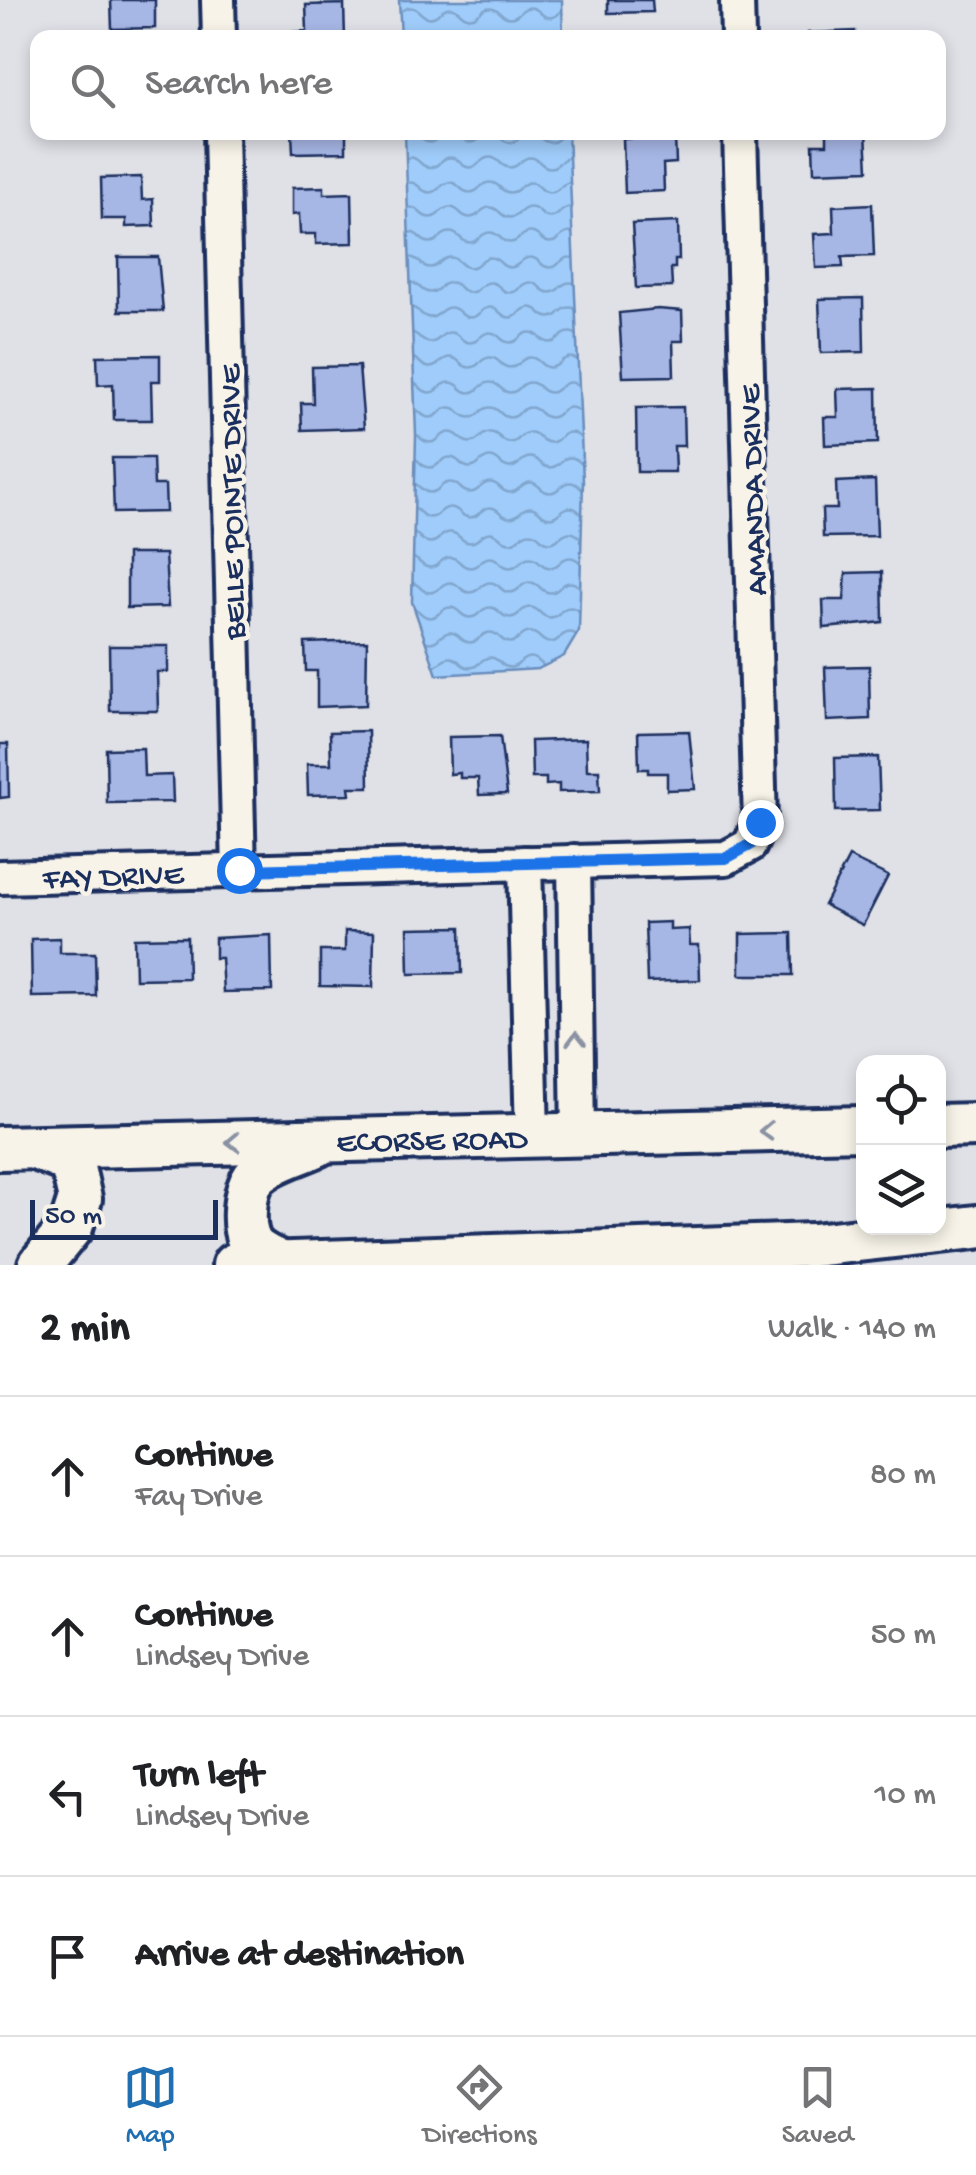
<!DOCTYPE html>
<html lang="en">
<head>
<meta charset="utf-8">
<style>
  :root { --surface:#fff; --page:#f2f2f2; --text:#202124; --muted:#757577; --line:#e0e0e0; --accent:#1f6fb2 }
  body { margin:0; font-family:"Gochi Hand",sans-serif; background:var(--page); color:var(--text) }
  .controls { position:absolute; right:30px; bottom:30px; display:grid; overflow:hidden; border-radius:20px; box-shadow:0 5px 15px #0003 }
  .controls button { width:90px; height:90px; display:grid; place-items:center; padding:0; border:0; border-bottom:2px solid var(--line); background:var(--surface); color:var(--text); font:50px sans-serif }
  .scale { position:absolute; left:30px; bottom:25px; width:188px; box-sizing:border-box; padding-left:10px; border:5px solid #1b2f5e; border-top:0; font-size:28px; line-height:35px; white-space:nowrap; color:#1b2f5e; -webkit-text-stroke:8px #f7f3e8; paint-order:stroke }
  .stop { position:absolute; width:30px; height:30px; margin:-22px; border:8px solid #1a73e8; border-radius:50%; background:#fff }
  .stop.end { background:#1a73e8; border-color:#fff; box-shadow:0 2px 10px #0008 }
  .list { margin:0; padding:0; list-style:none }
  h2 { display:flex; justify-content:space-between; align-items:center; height:130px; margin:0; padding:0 40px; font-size:42px }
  h2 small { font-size:32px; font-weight:400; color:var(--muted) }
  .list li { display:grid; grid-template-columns:65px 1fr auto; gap:30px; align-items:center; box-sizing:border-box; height:160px; padding:0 40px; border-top:2px solid var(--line) }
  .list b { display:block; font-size:38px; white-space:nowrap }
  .list p { margin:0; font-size:32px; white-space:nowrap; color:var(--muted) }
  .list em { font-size:32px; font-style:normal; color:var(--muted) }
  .icon { flex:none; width:55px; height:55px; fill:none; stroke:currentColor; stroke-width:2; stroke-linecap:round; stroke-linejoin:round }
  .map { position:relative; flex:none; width:976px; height:1265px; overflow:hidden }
  .search { position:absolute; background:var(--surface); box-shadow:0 5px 15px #0003; left:30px; right:30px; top:30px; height:110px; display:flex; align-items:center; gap:25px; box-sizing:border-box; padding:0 35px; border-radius:20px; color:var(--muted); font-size:38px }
  .sheet { height:770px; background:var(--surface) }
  nav { display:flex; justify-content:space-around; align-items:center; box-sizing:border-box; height:140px; border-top:2px solid var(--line); background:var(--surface); font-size:28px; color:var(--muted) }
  nav a { display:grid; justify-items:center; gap:5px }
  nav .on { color:var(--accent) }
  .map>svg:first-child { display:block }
  .water { fill:url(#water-waves); stroke:#6a8dbc; stroke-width:2.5 }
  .building { fill:#a6b6e5; stroke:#1b2f5e; stroke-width:2.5 }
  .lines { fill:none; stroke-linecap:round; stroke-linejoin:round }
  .minor-casing { stroke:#1b2f5e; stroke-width:40 }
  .major-casing { stroke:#1b2f5e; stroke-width:50 }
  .minor { stroke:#f7f3e8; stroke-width:32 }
  .major { stroke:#f7f3e8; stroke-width:42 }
  .oneway { stroke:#8991a3 }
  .route { stroke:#1a73e8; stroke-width:12 }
  .labels { text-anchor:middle; stroke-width:9; stroke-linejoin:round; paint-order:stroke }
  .street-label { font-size:32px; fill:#1b2f5e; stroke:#f7f3e8 }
</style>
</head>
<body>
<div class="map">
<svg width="976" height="1265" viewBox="0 0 976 1265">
  <defs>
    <pattern id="water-waves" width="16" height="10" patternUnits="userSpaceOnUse" patternTransform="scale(2.5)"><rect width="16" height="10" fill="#9fccfa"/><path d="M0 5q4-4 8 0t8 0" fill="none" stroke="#81a6ce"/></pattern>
  </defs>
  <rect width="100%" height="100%" fill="#dfe1e7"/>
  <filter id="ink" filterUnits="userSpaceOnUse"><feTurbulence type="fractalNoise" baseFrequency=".01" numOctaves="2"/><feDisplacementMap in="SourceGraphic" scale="20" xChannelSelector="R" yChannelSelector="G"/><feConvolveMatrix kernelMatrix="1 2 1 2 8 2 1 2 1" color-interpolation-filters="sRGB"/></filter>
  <g filter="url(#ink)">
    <!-- water -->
    <g class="water">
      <path d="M399 0H562L563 37H401Z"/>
      <path d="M405 133H568L583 481 579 631 564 656 538 669 437 675 412 602 416 435Z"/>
    </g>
    <!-- building -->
    <g class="building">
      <path d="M111 0H155V28L112 29Z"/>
      <path d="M608 0H652L653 12 608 13Z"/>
      <path d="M344 4 345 38H291V32L307 31 306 5Z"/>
      <path d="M855 31V38H808V33Z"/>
      <path d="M292 132H346V152L293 153Z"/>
      <path d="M827 132H866L868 170 814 172 813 144H827Z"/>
      <path d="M675 137 676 163 663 164 664 191 625 193 623 139Z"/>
      <path d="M141 177 142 200 153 199 154 226 126 227V219H102L101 178Z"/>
      <path d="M324 187V194L352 193 353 243 316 244V234H300L299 214 292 215V188Z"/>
      <path d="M872 204 874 256 842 257 843 267 816 268 814 234 834 233 833 206Z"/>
      <path d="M678 222 679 260H675V268H671L672 287 636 288 632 224Z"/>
      <path d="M118 257H158L163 311H119Z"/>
      <path d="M863 298 864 352 821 353 819 299Z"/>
      <path d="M658 309 682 311 683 341H673L674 376 623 377 619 313Z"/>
      <path d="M160 355V381H151L152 420H114L113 384 98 385 97 356Z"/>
      <path d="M359 366 364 428 302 430 301 403H313L312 367Z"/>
      <path d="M877 388 878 443 825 445 824 417H838L837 389Z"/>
      <path d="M683 407 684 446H674L675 472H637L636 408Z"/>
      <path d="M112 458H153L154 485H165L166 512 114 513Z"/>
      <path d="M875 480 877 536 823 537 822 509H837L836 482Z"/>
      <path d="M127 554H165L168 607 127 608Z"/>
      <path d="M882 572 883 622 824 628 823 600H844L846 573Z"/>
      <path d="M367 641 366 705 317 707V671H306L305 643Z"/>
      <path d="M109 646H168V672H157L158 711H110Z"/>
      <path d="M869 666 870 719 827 721 825 667Z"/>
      <path d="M368 731 369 787H349L350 794 308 795 307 764H331L330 732Z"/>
      <path d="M689 731 695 789 667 790V773H648V769H639L638 732Z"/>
      <path d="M500 736 507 794 479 795 478 778H460V773L450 774 449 737Z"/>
      <path d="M586 739 587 770H599L600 791 559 792V784L546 785V778H532L531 741Z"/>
      <path d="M0 744H8L9 797 0 798Z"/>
      <path d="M143 748 144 776 172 775 173 802 107 803 106 749Z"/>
      <path d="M878 757 880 810 836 811 835 758Z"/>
      <path d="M849 857 888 876 863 925 824 905Z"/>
      <path d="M670 922V930L689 929 690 945H699L700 980 647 982 645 923Z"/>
      <path d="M461 927 462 973 409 974 408 928Z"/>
      <path d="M345 931 374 932 373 987 320 986V951H345Z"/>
      <path d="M792 933 793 975H740V934Z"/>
      <path d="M271 935 272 991 223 992 221 958H215V938Z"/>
      <path d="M187 937 188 978 135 979 134 938Z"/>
      <path d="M60 938V953H95L96 996 32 997 31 939Z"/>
    </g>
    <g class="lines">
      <defs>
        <g id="minor">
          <path d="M218 0 219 38"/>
          <path d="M737 0 738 38"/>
          <path d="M221 132 239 871"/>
          <path d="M574 861 578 1137"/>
          <path d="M525 863 532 1136"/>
          <path d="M0 877 726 858 750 845 760 822 740 132"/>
        </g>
        <g id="major">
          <path d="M938 1126 976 1125"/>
          <path d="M0 1148 864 1128"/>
          <path d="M35 1148 63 1159 73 1168 80 1199 71 1227 40 1265"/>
          <path d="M280 1263C269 1257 254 1252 249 1240 242 1225 244 1192 254 1178 266 1162 298 1154 317 1145"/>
          <path d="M234 1265 813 1245 976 1227"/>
        </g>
      </defs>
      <!-- minor casing -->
      <use href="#minor" class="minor-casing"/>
      <!-- major casing -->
      <use href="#major" class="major-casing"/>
      <!-- minor -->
      <use href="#minor" class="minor"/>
      <!-- major -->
      <use href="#major" class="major"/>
    </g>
    <!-- one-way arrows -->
    <defs><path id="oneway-chevron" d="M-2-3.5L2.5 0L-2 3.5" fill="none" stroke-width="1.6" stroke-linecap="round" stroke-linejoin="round" transform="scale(2.5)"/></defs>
    <g class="oneway">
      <use href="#oneway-chevron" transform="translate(576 1039) rotate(-91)"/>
      <use href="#oneway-chevron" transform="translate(766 1131) rotate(178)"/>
      <use href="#oneway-chevron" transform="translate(233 1142) rotate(178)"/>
    </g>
  </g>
  <g class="lines" filter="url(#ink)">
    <!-- route -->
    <path class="route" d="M239 870 726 858 750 845 760 822"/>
  </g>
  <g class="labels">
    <!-- street labels -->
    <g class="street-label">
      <text transform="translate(751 490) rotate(-92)" y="11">AMANDA DRIVE</text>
      <text transform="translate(230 502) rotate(-91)" y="11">BELLE POINTE DRIVE</text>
      <text transform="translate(113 874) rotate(-2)" y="11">FAY DRIVE</text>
      <text transform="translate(432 1138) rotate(-1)" y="11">ECORSE ROAD</text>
    </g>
  </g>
</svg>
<div class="controls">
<button><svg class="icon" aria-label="locate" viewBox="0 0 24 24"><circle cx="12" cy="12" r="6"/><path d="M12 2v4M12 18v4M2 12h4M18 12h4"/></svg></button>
<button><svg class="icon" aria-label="layers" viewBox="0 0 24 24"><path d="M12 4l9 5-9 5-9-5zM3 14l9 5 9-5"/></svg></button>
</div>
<div class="scale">50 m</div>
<div class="stop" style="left:239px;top:870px"></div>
<div class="stop end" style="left:760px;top:822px"></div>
<div class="search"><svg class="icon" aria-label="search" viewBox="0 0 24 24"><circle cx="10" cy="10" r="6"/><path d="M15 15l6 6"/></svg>Search here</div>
</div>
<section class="sheet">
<h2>2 min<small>Walk · 140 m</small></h2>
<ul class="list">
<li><svg class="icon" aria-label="ahead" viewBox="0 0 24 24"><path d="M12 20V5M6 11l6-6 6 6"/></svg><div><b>Continue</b><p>Fay Drive</p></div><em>80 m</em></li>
<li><svg class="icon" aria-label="ahead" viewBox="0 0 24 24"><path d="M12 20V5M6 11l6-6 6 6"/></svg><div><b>Continue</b><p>Lindsey Drive</p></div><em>50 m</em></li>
<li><svg class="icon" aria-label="left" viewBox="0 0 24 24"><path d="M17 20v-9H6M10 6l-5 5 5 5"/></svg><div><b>Turn left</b><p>Lindsey Drive</p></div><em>10 m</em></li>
<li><svg class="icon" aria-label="arrive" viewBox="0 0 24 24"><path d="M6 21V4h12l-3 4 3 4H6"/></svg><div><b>Arrive at destination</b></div></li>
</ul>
</section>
<nav>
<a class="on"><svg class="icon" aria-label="map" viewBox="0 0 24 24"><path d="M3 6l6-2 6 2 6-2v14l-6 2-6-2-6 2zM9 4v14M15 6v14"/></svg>Map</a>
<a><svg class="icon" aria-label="directions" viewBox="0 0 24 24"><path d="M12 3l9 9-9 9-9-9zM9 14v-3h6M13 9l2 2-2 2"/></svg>Directions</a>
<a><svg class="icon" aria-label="saved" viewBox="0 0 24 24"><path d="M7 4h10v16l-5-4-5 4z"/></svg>Saved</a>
</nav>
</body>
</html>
